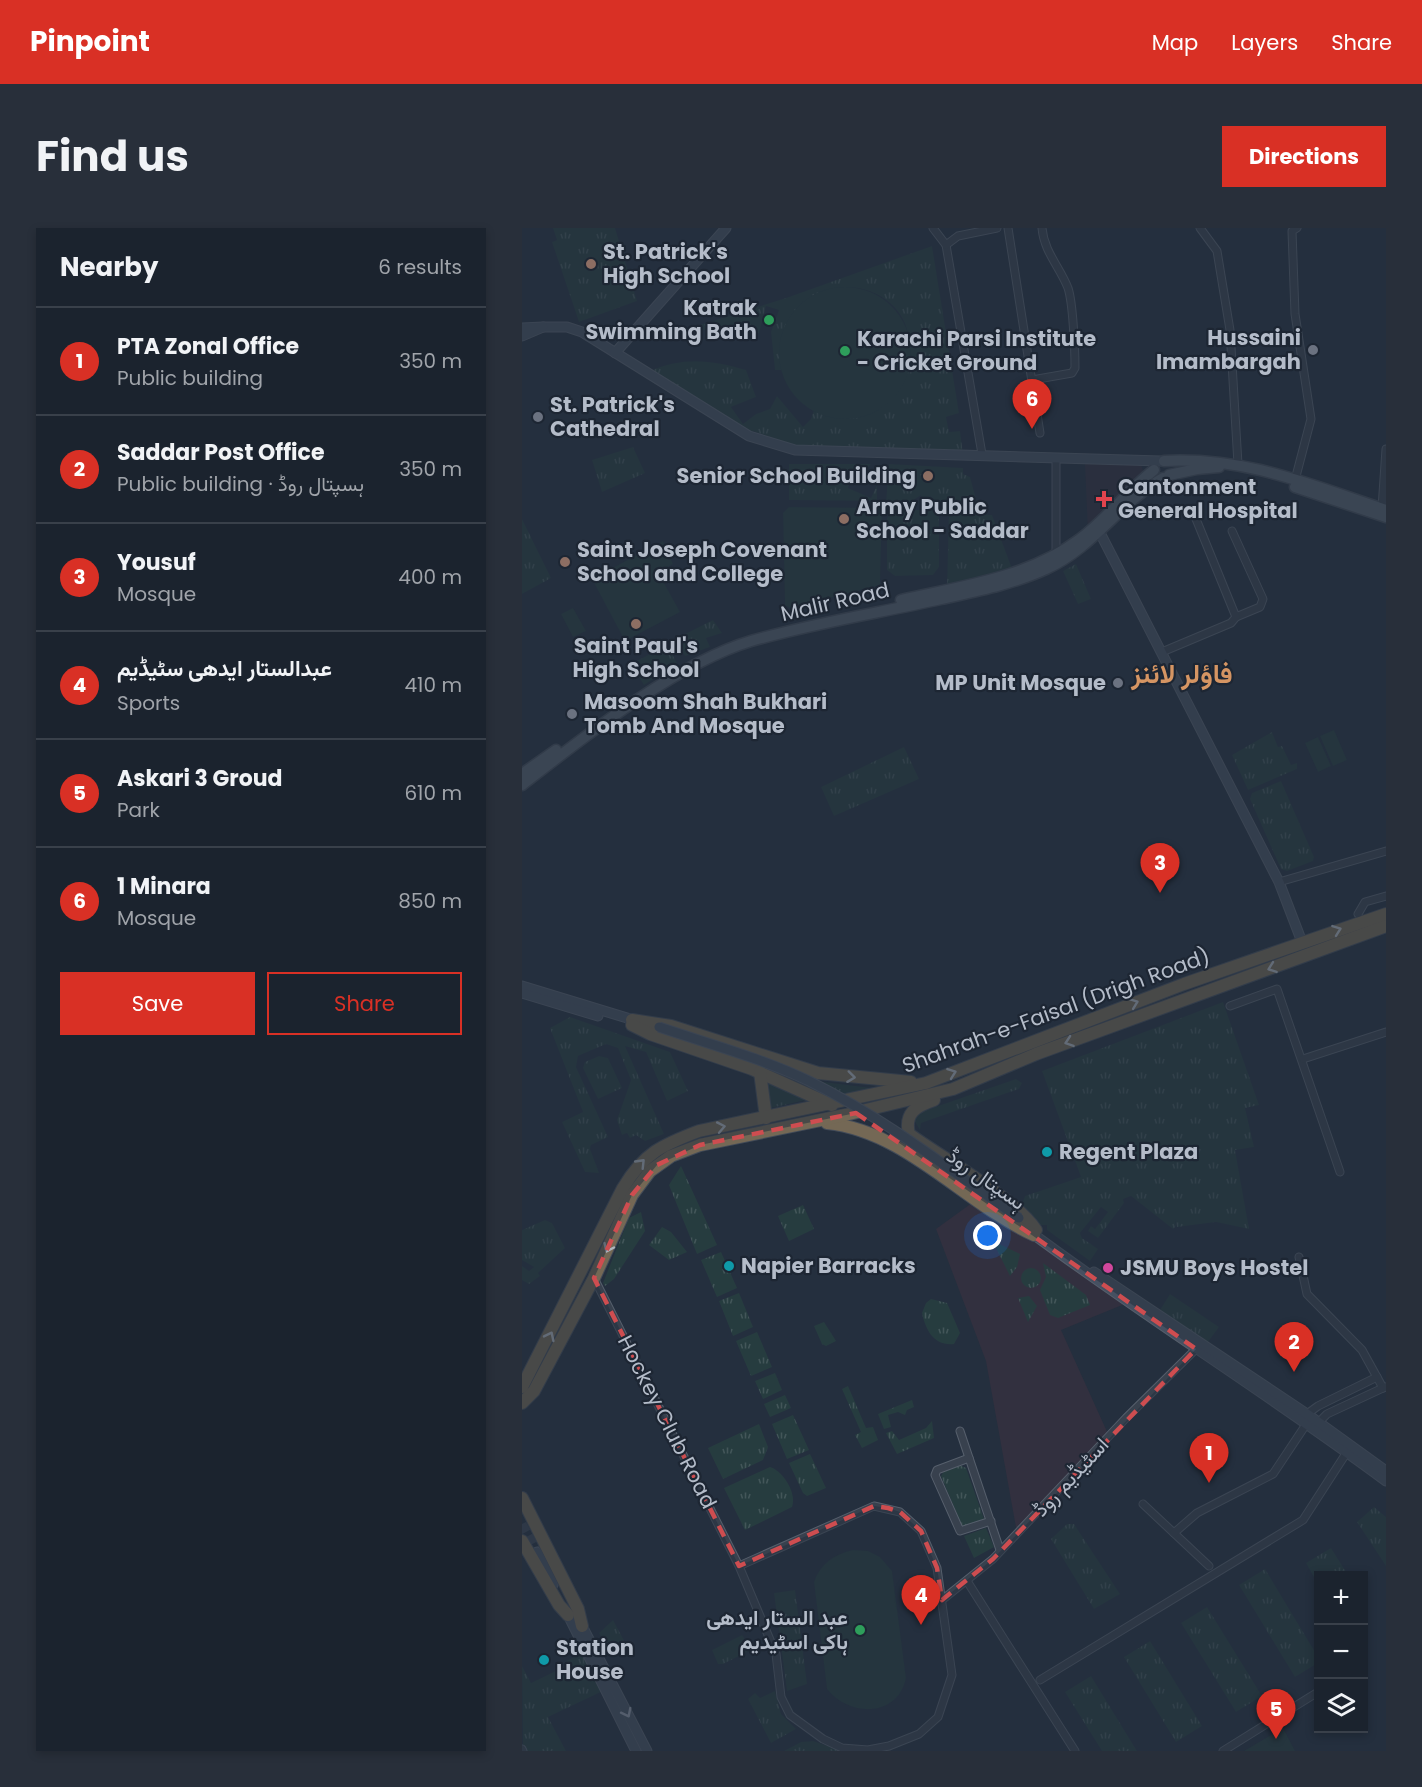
<!DOCTYPE html>
<html lang="en">
<head>
<meta charset="utf-8">
<style>
  :root { --surface:#1b232e; --page:#282f3a; --text:#f1f3f6; --muted:#a0a4aa; --line:#39404a; --accent:#d93025 }
  body { margin:0; font-family:Poppins,Vazirmatn,sans-serif; background:var(--page); color:var(--text) }
  .controls { position:absolute; right:18px; bottom:18px; display:grid; overflow:hidden; border-radius:0px; box-shadow:0 3px 9px #0003 }
  .controls button { width:54px; height:54px; display:grid; place-items:center; padding:0; border:0; border-bottom:2px solid var(--line); background:var(--surface); color:var(--text); font:30px sans-serif }
  .you { position:absolute; left:466px; top:1008px; width:21px; height:21px; margin:-15px; border:4px solid #fff; border-radius:50%; background:#1a73e8; box-shadow:0 0 0 9px #1a73e833 }
  .badge { display:grid; place-items:center; width:39px; height:39px; border-radius:50%; background:var(--accent); color:#fff; font-size:20px; font-weight:700 }
  .pin { position:absolute; translate:-50% -50px; filter:drop-shadow(0 2px 3px #0008) }
  .pin::after { content:''; position:absolute; top:32px; width:21px; height:18px; background:inherit; clip-path:polygon(0 0,100% 0,50% 100%) }
  .list { margin:0; padding:0; list-style:none }
  h2 { display:flex; justify-content:space-between; align-items:center; height:78px; margin:0; padding:0 24px; font-size:26px }
  h2 small { font-size:20px; font-weight:400; color:var(--muted) }
  .list li { display:grid; grid-template-columns:39px 1fr auto; gap:18px; align-items:center; box-sizing:border-box; height:108px; padding:0 24px; border-top:2px solid var(--line) }
  .list b { display:block; font-size:22px; white-space:nowrap }
  .list p { margin:0; font-size:20px; white-space:nowrap; color:var(--muted) }
  .list em { font-size:20px; font-style:normal; color:var(--muted) }
  .actions { display:flex; gap:12px; padding:18px 24px }
  .actions a { flex:1; padding:14px 0; border:2px solid var(--accent); border-radius:0px; text-align:center; font-size:21px; color:var(--accent) }
  .actions .main { background:var(--accent); color:#fff }
  .icon { flex:none; width:33px; height:33px; fill:none; stroke:currentColor; stroke-width:2; stroke-linecap:round; stroke-linejoin:round }
  .map { position:relative; flex:none; width:864px; height:1523px; overflow:hidden; border-radius:0px }
  header { display:flex; align-items:center; gap:36px; box-sizing:border-box; height:84px; padding:0 30px; background:var(--accent); color:#fff }
  header strong { font-size:28px }
  nav { display:flex; gap:33px; margin-inline-start:auto; font-size:21px }
  .intro { display:flex; align-items:center; justify-content:space-between; box-sizing:border-box; height:144px; padding:0 36px }
  h1 { margin:0; font-size:42px }
  .button { padding:15px 27px; border-radius:0px; background:var(--accent); color:#fff; font-size:21px; font-weight:700 }
  main { display:flex; gap:36px; padding:0 36px }
  aside { flex:1; background:var(--surface); border-radius:0px; box-shadow:0 3px 9px #0003 }
  .map>svg:first-child { display:block }
  .medical { fill:#32303f }
  .grass { fill:url(#grass-tufts) }
  .park { fill:#263c3f }
  .lines { fill:none; stroke-linecap:round; stroke-linejoin:round }
  .secondary-tunnel { stroke:#3a4453; stroke-width:9; stroke-dasharray:9 4.5; stroke-linecap:butt }
  .street-casing { stroke:#565f6c; stroke-width:9 }
  .secondary-casing { stroke:#565f6c; stroke-width:11 }
  .primary-casing { stroke:#414a57; stroke-width:13 }
  .highway-casing { stroke:#434c59; stroke-width:14 }
  .street { stroke:#38414e; stroke-width:7 }
  .secondary { stroke:#465061; stroke-width:9 }
  .primary { stroke:#56606e; stroke-width:10 }
  .highway { stroke:#746855; stroke-width:12 }
  .secondary-bridge-casing { stroke:#565f6c; stroke-width:11; stroke-linecap:butt }
  .secondary-bridge { stroke:#465061; stroke-width:9 }
  .oneway { stroke:#aeb4bd }
  .oneway2 { stroke:#8e96a5 }
  .marked { fill:none; stroke:#ce4d50; stroke-width:4.5; stroke-dasharray:12 8; stroke-linejoin:round }
  .education-dot { fill:#8d6e63; stroke:#1d2633; stroke-width:2 }
  .leisure-dot { fill:#2e9e5b; stroke:#1d2633; stroke-width:2 }
  .worship-dot { fill:#6b7280; stroke:#1d2633; stroke-width:2 }
  .health-dot { fill:#e0444e; stroke:#1d2633; stroke-width:2 }
  .culture-dot { fill:#0f9aa8; stroke:#1d2633; stroke-width:2 }
  .hotel-dot { fill:#d1479c; stroke:#1d2633; stroke-width:2 }
  .labels { text-anchor:middle; stroke-width:4.5; stroke-linejoin:round; paint-order:stroke }
  .poi-label { font-size:21px; font-weight:bold; fill:#b4bcc9; stroke:#1d2633; text-anchor:start }
  .street-label { font-size:21px; fill:#b4bcc9; stroke:#1d2633 }
  .district-label { font-size:27px; font-weight:bold; fill:#d59563; stroke:#1d2633 }
</style>
</head>
<body>
<header>
<strong>Pinpoint</strong>
<nav><a>Map</a><a>Layers</a><a>Share</a></nav>
</header>
<div class="intro"><h1>Find us</h1><a class="button">Directions</a></div>
<main>
<aside>
<h2>Nearby<small>6 results</small></h2>
<ul class="list">
<li><span class="badge">1</span><div><b>PTA Zonal Office</b><p>Public building</p></div><em>350 m</em></li>
<li><span class="badge">2</span><div><b>Saddar Post Office</b><p>Public building · ہسپتال روڈ</p></div><em>350 m</em></li>
<li><span class="badge">3</span><div><b>Yousuf</b><p>Mosque</p></div><em>400 m</em></li>
<li><span class="badge">4</span><div><b>عبدالستار ایدھی سٹیڈیم</b><p>Sports</p></div><em>410 m</em></li>
<li><span class="badge">5</span><div><b>Askari 3 Groud</b><p>Park</p></div><em>610 m</em></li>
<li><span class="badge">6</span><div><b>1 Minara</b><p>Mosque</p></div><em>850 m</em></li>
</ul>
<div class="actions"><a class="main">Save</a><a>Share</a></div>
</aside>
<div class="map">
<svg width="864" height="1523" viewBox="0 0 864 1523">
  <defs>
    <pattern id="grass-tufts" width="24" height="20" patternUnits="userSpaceOnUse" patternTransform="scale(1.5)"><rect width="24" height="20" fill="#263c3f"/><path d="M3 7l-1-3M5 7V3M7 7l1-3M15 17l-1-3M17 17v-4M19 17l1-3" fill="none" stroke="#435659"/></pattern>
  </defs>
  <rect width="100%" height="100%" fill="#242f3e"/>
  <!-- medical -->
  <g class="medical">
    <path d="M563 236 619 237 623 249 566 304Z"/>
    <path d="M454 972 605 1075 539 1102 587 1208 495 1305 464 1133 414 1001Z"/>
  </g>
  <!-- grass -->
  <g class="grass">
    <path d="M31 0H93L115 73 57 94 30 14 35 12Z"/>
    <path d="M410 18 437 185 424 189 427 204 438 203 441 226 279 220 231 203 230 206 127 144C158 128 192 132 224 142L234 169 209 179 221 196 234 186 248 181 255 168 281 199 289 191 292 182C385 226 430 79 336 60 317 57 295 62 280 75 261 92 254 117 260 142H253L249 104 257 82 244 78 237 105 165 101 264 70Z"/>
    <path d="M111 219 123 245 80 264 70 232Z"/>
    <path d="M267 236H349L345 241 340 239 338 244 331 242 326 260 349 270 355 257V273L267 272Z"/>
    <path d="M367 236 441 240V246L448 249 454 271H445V275L419 277 408 268 407 271H400L399 267 387 275H376V272L364 275Z"/>
    <path d="M373 282H411L417 287V339L411 347 373 348 365 342V290Z"/>
    <path d="M427 284 470 287 492 346 425 358Z"/>
    <path d="M0 291 29 350 0 366Z"/>
    <path d="M554 336 569 371 556 376 541 343Z"/>
    <path d="M191 392 200 405 184 410 188 419 163 428 153 411Z"/>
    <path d="M145 417 155 435 122 457 109 436Z"/>
    <path d="M750 504 756 519 760 518 769 537 775 535V541L726 562 710 527Z"/>
    <path d="M382 519 397 551 312 588 299 559Z"/>
    <path d="M759 553 792 629 791 633 765 643 759 641 728 571 730 565Z"/>
    <path d="M701 774 737 877 723 880 732 919 713 922 727 1001 694 994 655 999 653 991 654 998 651 1001 609 968 601 971 602 975 576 1010 566 1003 569 998 573 1001 586 984 579 979 558 1005 560 1010 576 1021 568 1033 525 1002V997H517L497 984 503 968 559 949 520 843Z"/>
    <path d="M48 789 148 824 166 863 145 873 124 824 103 818 142 906 123 913 114 907 108 910 105 905 100 907 95 892 109 852 96 820 84 816 56 828 54 839 86 909 69 917 68 921 77 945 63 944 40 894 61 884 28 800Z"/>
    <path d="M77 828 86 830 100 860 76 871 61 840 63 834Z"/>
    <path d="M241 850 292 870 249 880Z"/>
    <path d="M494 851 500 855 497 861 399 895 398 902 392 892 396 885Z"/>
    <path d="M294 853 349 860 319 867Z"/>
    <path d="M159 938 195 1017 175 1026 147 957Z"/>
    <path d="M281 977 292 1001 267 1013 256 988Z"/>
    <path d="M119 984 123 1003 92 1051 83 1058 81 1055 107 990Z"/>
    <path d="M23 992 30 995 43 1020 16 1045 18 1048 7 1056 0 1052V1038L7 1043 12 1039 0 1032V1002Z"/>
    <path d="M140 999 149 1004 165 1024 147 1032 127 1017Z"/>
    <path d="M473 1014 498 1026 495 1039 488 1048 472 1016 461 1021Z"/>
    <path d="M199 1024 215 1060 195 1069 179 1032Z"/>
    <path d="M521 1035 564 1067 568 1077 536 1090 528 1087 518 1062 524 1049Z"/>
    <circle cx="509" cy="1050" r="10"/>
    <path d="M217 1065 231 1099 211 1108 197 1073Z"/>
    <path d="M648 1066 697 1099 686 1114 638 1082Z"/>
    <path d="M507 1068 515 1078 506 1094 496 1070Z"/>
    <path d="M409 1071 425 1075 438 1105 432 1116C412 1118 404 1103 400 1085L404 1075Z"/>
    <path d="M302 1094 314 1113 304 1118 300 1116 292 1098Z"/>
    <path d="M235 1104 250 1139 229 1148 214 1113Z"/>
    <path d="M253 1145 260 1162 241 1171 233 1153Z"/>
    <path d="M326 1158 344 1200 351 1199 356 1212 340 1220 333 1207 339 1204 320 1161Z"/>
    <path d="M263 1167 269 1180 248 1189 242 1176Z"/>
    <path d="M390 1172 392 1179 385 1182 383 1187 376 1184 366 1187 369 1199 362 1201 356 1186Z"/>
    <path d="M271 1187 287 1222 265 1231 250 1196Z"/>
    <path d="M410 1193 412 1210 375 1226 364 1205 370 1203 377 1212 404 1200Z"/>
    <path d="M237 1196 246 1219 241 1232 201 1251 186 1220Z"/>
    <path d="M288 1226 304 1260 285 1268 281 1265 267 1235Z"/>
    <path d="M437 1237 444 1240 462 1291 441 1300 419 1248 422 1243Z"/>
    <path d="M248 1239C261 1243 275 1265 270 1279L223 1302 202 1260Z"/>
    <path d="M852 1279 864 1289V1338L835 1294Z"/>
    <path d="M545 1296H552L598 1366 572 1381 529 1311Z"/>
    <path d="M464 1300 472 1319 452 1330 442 1308Z"/>
    <path d="M809 1320 826 1347 796 1348V1356L784 1335Z"/>
    <path d="M743 1341 796 1429V1435L773 1449 717 1357Z"/>
    <path d="M273 1362 285 1456 265 1463 252 1365Z"/>
    <path d="M685 1379 740 1468 714 1484 659 1395Z"/>
    <path d="M91 1392 105 1418 88 1425 77 1405Z"/>
    <path d="M220 1407 228 1418 227 1423 201 1436H196L190 1422Z"/>
    <path d="M628 1413 680 1498 654 1514 602 1429Z"/>
    <path d="M64 1423 83 1462 26 1489 44 1523H1L0 1438 9 1455 44 1438 42 1434Z"/>
    <path d="M569 1448 615 1523H580L543 1464Z"/>
    <path d="M253 1463 259 1486 274 1501 249 1515 226 1471 233 1465 238 1470Z"/>
    <path d="M291 1513 321 1523H262L279 1514Z"/>
  </g>
  <!-- park -->
  <g class="park">
    <circle cx="323" cy="125" r="66"/>
    <path d="M267 279 360 280 358 357 268 380 263 377 261 285Z"/>
    <path d="M141 313 151 336 136 344 158 384 103 413 70 351Z"/>
    <path d="M51 380 64 403 51 409 39 386Z"/>
    <path d="M812 502 825 532 811 538 798 508Z"/>
    <path d="M796 509 809 538 796 544 783 515Z"/>
    <path d="M331 1322 346 1323 358 1329 370 1343 384 1450C376 1489 328 1490 305 1461L292 1354C298 1336 312 1326 331 1322Z"/>
    <path d="M761 1500 773 1523H722Z"/>
  </g>
  <g class="lines">
    <!-- secondary-tunnel -->
    <path class="secondary-tunnel" d="M0 1296 15 1324"/>
    <defs>
      <g id="street">
        <path d="M411 0 424 17 460 226"/>
        <path d="M486 0 518 205"/>
        <path d="M678 0 695 23 708 102 716 236"/>
        <path d="M424 17 436 8 475 0"/>
        <path d="M510 152 550 145 553 140C553 122 551 75 546 60 538 39 522 24 520 0"/>
        <path d="M773 252 789 191 773 86 770 3 775 0"/>
        <path d="M860 280 864 221"/>
        <path d="M710 303 741 371 738 379 714 389"/>
        <path d="M534 327V230"/>
        <path d="M640 424 709 395 714 389 674 291"/>
        <path d="M757 654 864 623"/>
        <path d="M836 686 843 674 864 668"/>
        <path d="M708 778 755 761 818 944"/>
        <path d="M781 831 864 804"/>
        <path d="M777 1029 785 1066 840 1122 861 1160"/>
        <path d="M72 1050 217 1338 254 1426 259 1469 268 1487 301 1511 320 1520 346 1522 367 1518 397 1506 416 1489 430 1447 415 1340 399 1303 378 1284 352 1278 217 1338"/>
        <path d="M785 1186 796 1178 855 1149"/>
        <path d="M797 1194 805 1186 863 1159"/>
        <path d="M438 1203 478 1322"/>
        <path d="M447 1230 415 1242 413 1247 438 1303 469 1293"/>
        <path d="M621 1276 687 1338"/>
        <path d="M652 1305 675 1285 751 1246 785 1195"/>
        <path d="M445 1353 553 1523"/>
        <path d="M420 1372 471 1331 604 1190 674 1121"/>
        <path d="M518 1452 781 1292 825 1224"/>
        <path d="M0 1521 1 1523"/>
        <path d="M701 1523 796 1464"/>
      </g>
      <g id="secondary">
        <path d="M21 99H45L60 104 227 208 273 222 639 233"/>
        <path d="M0 100 21 99 0 108"/>
        <path d="M93 125 204 0"/>
        <path d="M574 297 757 654 780 714"/>
        <path d="M0 758 115 793"/>
        <path d="M0 765 76 788"/>
        <path d="M507 1003C624 1090 747 1166 864 1253"/>
        <path d="M572 1044 785 1186 864 1243"/>
        <path d="M15 1324 31 1357"/>
        <path d="M44 1383 114 1523"/>
        <path d="M57 1392 125 1523"/>
      </g>
      <g id="primary">
        <path d="M642 233C725 229 786 256 864 282"/>
        <path d="M647 247 675 241 697 239"/>
        <path d="M773 259 864 289"/>
        <path d="M379 372C440 358 506 350 558 311 585 291 605 263 632 242"/>
        <path d="M0 546 34 522"/>
        <path d="M0 557C62 509 155 435 229 413 292 395 356 385 419 371 455 363 491 356 524 341 571 320 597 275 641 250"/>
      </g>
      <g id="highway">
        <path d="M110 792 149 798 296 845 389 854"/>
        <path d="M110 797 128 806 230 841 310 877"/>
        <path d="M238 844 244 890"/>
        <path d="M412 872C394 878 382 885 387 906 420 930 494 971 514 1002"/>
        <path d="M305 895C384 903 442 975 512 1007"/>
        <path d="M0 1159 101 960C122 925 140 917 177 903L404 855 662 756 864 686"/>
        <path d="M0 1175 12 1163 72 1050 110 967 128 943 149 928 178 917 323 887 431 861 514 826 864 698"/>
        <path d="M0 1270 56 1381 60 1398"/>
        <path d="M0 1313 37 1377 46 1387"/>
      </g>
    </defs>
    <!-- street casing -->
    <use href="#street" class="street-casing"/>
    <!-- secondary casing -->
    <use href="#secondary" class="secondary-casing"/>
    <!-- primary casing -->
    <use href="#primary" class="primary-casing"/>
    <!-- highway casing -->
    <use href="#highway" class="highway-casing"/>
    <!-- street -->
    <use href="#street" class="street"/>
    <!-- secondary -->
    <use href="#secondary" class="secondary"/>
    <!-- primary -->
    <use href="#primary" class="primary"/>
    <!-- highway -->
    <use href="#highway" class="highway"/>
    <defs>
      <path id="secondary-bridge" d="M137 799C187 816 239 830 287 853 362 890 429 942 497 990"/>
    </defs>
    <!-- secondary-bridge casing -->
    <use href="#secondary-bridge" class="secondary-bridge-casing"/>
    <!-- secondary-bridge -->
    <use href="#secondary-bridge" class="secondary-bridge"/>
  </g>
  <!-- one-way arrows -->
  <defs><path id="oneway-chevron" d="M-2-3.5L2.5 0L-2 3.5" fill="none" stroke-width="1.6" stroke-linecap="round" stroke-linejoin="round" transform="scale(1.5)"/></defs>
  <g class="oneway">
    <use href="#oneway-chevron" transform="translate(815 702) rotate(-20)"/>
    <use href="#oneway-chevron" transform="translate(750 740) rotate(160)"/>
    <use href="#oneway-chevron" transform="translate(612 775) rotate(-21)"/>
    <use href="#oneway-chevron" transform="translate(547 814) rotate(161)"/>
    <use href="#oneway-chevron" transform="translate(430 845) rotate(-20)"/>
    <use href="#oneway-chevron" transform="translate(329 849) rotate(7)"/>
    <use href="#oneway-chevron" transform="translate(199 899) rotate(-11)"/>
    <use href="#oneway-chevron" transform="translate(119 935) rotate(-46)"/>
    <use href="#oneway-chevron" transform="translate(86 1020) rotate(115)"/>
    <use href="#oneway-chevron" transform="translate(28 1108) rotate(-64)"/>
  </g>
  <use class="oneway2" href="#oneway-chevron" transform="translate(105 1485) rotate(63)"/>
  <!-- marked area -->
  <path d="M0 0H864V1523H0ZM334 885 674 1121 471 1331 420 1372 415 1340 399 1303 378 1284 366 1280 352 1278 217 1338 72 1050 110 967 135 937 178 917Z" fill="#242f3e" fill-opacity=".55" fill-rule="evenodd"/>
  <path class="marked" d="M334 885 674 1121 471 1331 420 1372 415 1340 399 1303 378 1284 366 1280 352 1278 217 1338 72 1050 110 967 135 937 178 917Z"/>
  <!-- markers -->
  <g class="education-dot">
    <circle cx="69" cy="36" r="6"/>
    <circle cx="406" cy="248" r="6"/>
    <circle cx="322" cy="291" r="6"/>
    <circle cx="43" cy="334" r="6"/>
    <circle cx="114" cy="396" r="6"/>
  </g>
  <g class="leisure-dot">
    <circle cx="247" cy="92" r="6"/>
    <circle cx="323" cy="123" r="6"/>
    <circle cx="338" cy="1402" r="6"/>
  </g>
  <g class="worship-dot">
    <circle cx="791" cy="122" r="6"/>
    <circle cx="16" cy="189" r="6"/>
    <circle cx="596" cy="455" r="6"/>
    <circle cx="50" cy="486" r="6"/>
  </g>
  <path class="health-dot" d="M579 262h6v6h6v6h-6v6h-6v-6h-6v-6h6z"/>
  <g class="culture-dot">
    <circle cx="525" cy="924" r="6"/>
    <circle cx="207" cy="1038" r="6"/>
    <circle cx="22" cy="1432" r="6"/>
  </g>
  <circle class="hotel-dot" cx="586" cy="1040" r="6"/>
  <g class="labels">
    <!-- poi labels -->
    <g class="poi-label">
      <text x="81" y="31">St. Patrick's<tspan x="81" dy="24">High School</tspan></text>
      <text x="235" y="87" text-anchor="end">Katrak<tspan x="235" dy="24">Swimming Bath</tspan></text>
      <text x="779" y="117" text-anchor="end">Hussaini<tspan x="779" dy="24">Imambargah</tspan></text>
      <text x="335" y="118">Karachi Parsi Institute<tspan x="335" dy="24">- Cricket Ground</tspan></text>
      <text x="28" y="184">St. Patrick's<tspan x="28" dy="24">Cathedral</tspan></text>
      <text x="394" y="255" text-anchor="end">Senior School Building</text>
      <text x="596" y="266">Cantonment<tspan x="596" dy="24">General Hospital</tspan></text>
      <text x="334" y="286">Army Public<tspan x="334" dy="24">School - Saddar</tspan></text>
      <text x="55" y="329">Saint Joseph Covenant<tspan x="55" dy="24">School and College</tspan></text>
      <text x="114" y="425" text-anchor="middle">Saint Paul's<tspan x="114" dy="24">High School</tspan></text>
      <text x="584" y="462" text-anchor="end">MP Unit Mosque</text>
      <text x="62" y="481">Masoom Shah Bukhari<tspan x="62" dy="24">Tomb And Mosque</tspan></text>
      <text x="537" y="931">Regent Plaza</text>
      <text x="219" y="1045">Napier Barracks</text>
      <text x="598" y="1047">JSMU Boys Hostel</text>
      <text x="326" y="1397" text-anchor="end">عبد الستار ایدھی<tspan x="326" dy="24">ہاکی اسٹیدیم</tspan></text>
      <text x="34" y="1427">Station<tspan x="34" dy="24">House</tspan></text>
    </g>
    <!-- street labels -->
    <g class="street-label">
      <text transform="translate(313 374) rotate(-13)" y="7">Malir Road</text>
      <text transform="translate(534 783) rotate(-20)" y="7">Shahrah-e-Faisal (Drigh Road)</text>
      <text transform="translate(464 951) rotate(35)" y="7">ہسپتال روڈ</text>
      <text transform="translate(145 1194) rotate(63)" y="7">Hockey Club Road</text>
      <text transform="translate(549 1249) rotate(-47)" y="7">اسٹیڈیم روڈ</text>
    </g>
    <!-- district labels -->
    <g class="district-label">
      <text x="660" y="455">فاؤلر لائنز</text>
    </g>
  </g>
</svg>
<div class="controls">
<button>+</button>
<button>−</button>
<button><svg class="icon" aria-label="layers" viewBox="0 0 24 24"><path d="M12 4l9 5-9 5-9-5zM3 14l9 5 9-5"/></svg></button>
</div>
<div class="you"></div>
<div class="pin badge" style="left:687px;top:1255px">1</div>
<div class="pin badge" style="left:772px;top:1144px">2</div>
<div class="pin badge" style="left:638px;top:665px">3</div>
<div class="pin badge" style="left:399px;top:1397px">4</div>
<div class="pin badge" style="left:754px;top:1511px">5</div>
<div class="pin badge" style="left:510px;top:201px">6</div>
</div>
</main>
</body>
</html>
